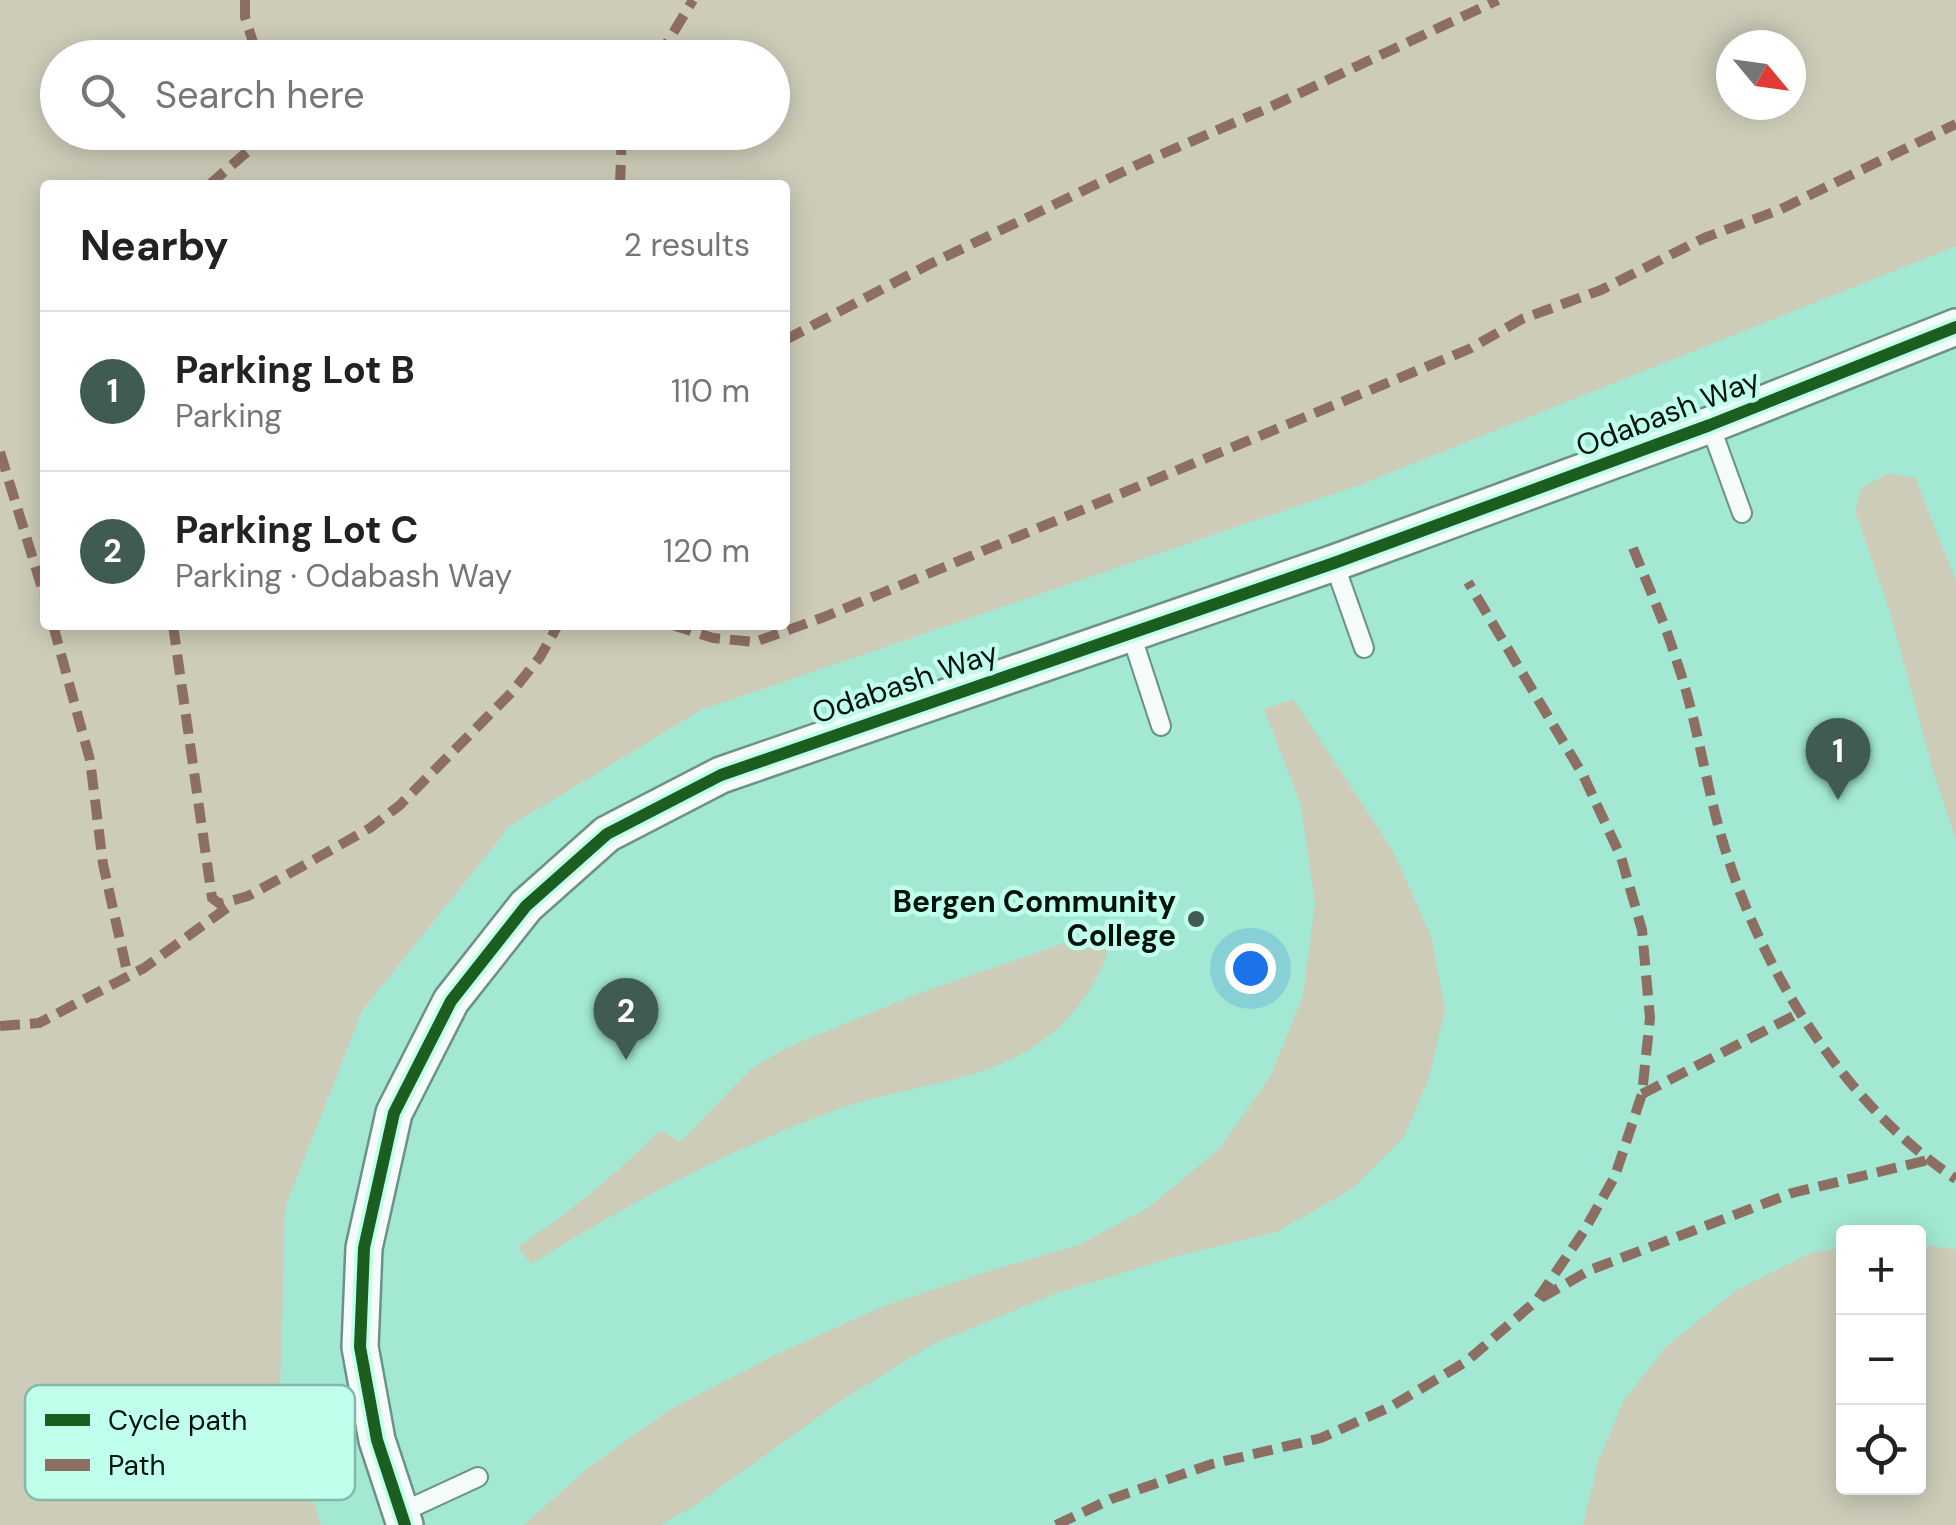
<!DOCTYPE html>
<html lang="en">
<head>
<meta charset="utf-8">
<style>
  :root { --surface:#fff; --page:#f2f2f2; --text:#222; --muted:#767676; --line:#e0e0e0; --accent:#405b52 }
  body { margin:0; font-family:"DM Sans",sans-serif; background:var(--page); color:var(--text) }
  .controls { position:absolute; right:30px; bottom:30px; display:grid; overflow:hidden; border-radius:10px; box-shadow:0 5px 25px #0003 }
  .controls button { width:90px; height:90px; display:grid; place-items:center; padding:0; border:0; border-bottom:2px solid var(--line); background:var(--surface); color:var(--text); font:50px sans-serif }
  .compass { position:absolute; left:1716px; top:30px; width:90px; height:90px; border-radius:50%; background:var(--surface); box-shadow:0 5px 25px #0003; rotate:119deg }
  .you { position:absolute; left:1250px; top:968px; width:35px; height:35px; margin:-25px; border:8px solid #fff; border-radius:50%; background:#1a73e8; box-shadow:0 0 0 15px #1a73e833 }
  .badge { display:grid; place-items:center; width:65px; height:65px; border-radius:50%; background:var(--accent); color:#fff; font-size:32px; font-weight:700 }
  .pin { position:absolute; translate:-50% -82px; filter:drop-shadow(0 2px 5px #0008) }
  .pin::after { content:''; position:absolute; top:52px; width:35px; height:30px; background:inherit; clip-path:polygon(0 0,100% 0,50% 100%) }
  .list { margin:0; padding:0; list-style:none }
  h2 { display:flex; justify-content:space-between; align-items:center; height:130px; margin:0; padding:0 40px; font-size:42px }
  h2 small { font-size:32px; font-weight:400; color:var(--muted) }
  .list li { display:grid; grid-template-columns:65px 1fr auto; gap:30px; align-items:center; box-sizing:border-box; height:160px; padding:0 40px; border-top:2px solid var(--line) }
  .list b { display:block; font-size:38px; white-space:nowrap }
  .list p { margin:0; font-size:32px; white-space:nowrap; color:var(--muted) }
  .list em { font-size:32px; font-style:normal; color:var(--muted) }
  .icon { flex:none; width:55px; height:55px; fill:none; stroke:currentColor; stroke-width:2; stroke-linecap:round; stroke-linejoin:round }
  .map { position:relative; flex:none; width:1956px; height:1525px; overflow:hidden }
  .search { position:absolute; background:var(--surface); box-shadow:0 5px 25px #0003; left:40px; top:40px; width:750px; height:110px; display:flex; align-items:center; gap:25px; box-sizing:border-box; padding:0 35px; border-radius:55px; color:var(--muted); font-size:38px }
  .panel { position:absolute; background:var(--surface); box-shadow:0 5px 25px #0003; left:40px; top:180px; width:750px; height:450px; border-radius:10px }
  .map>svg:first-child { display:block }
  .built { fill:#a2e8d3; fill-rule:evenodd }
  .green { fill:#cdccb9; fill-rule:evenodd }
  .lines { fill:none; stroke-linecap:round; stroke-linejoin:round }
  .lane-casing { stroke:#6c9288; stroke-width:22 }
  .street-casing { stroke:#6c9288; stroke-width:40 }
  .lane { stroke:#f4fbf9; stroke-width:18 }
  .street { stroke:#f4fbf9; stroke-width:35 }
  .quiet { stroke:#8d6e63; stroke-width:10; stroke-dasharray:20 10; stroke-linecap:butt }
  .cycleway-casing { stroke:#c0ffeb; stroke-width:19 }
  .cycleway { stroke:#1b5e20; stroke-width:12 }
  .poi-dot { fill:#405b52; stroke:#c0ffeb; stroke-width:4 }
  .labels { text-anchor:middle; stroke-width:9; stroke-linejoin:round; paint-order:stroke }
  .street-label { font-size:30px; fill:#00120c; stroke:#c0ffeb }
  .poi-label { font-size:30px; font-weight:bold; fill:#00120c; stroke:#c0ffeb; text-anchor:end }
  .key { fill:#c0ffeb; stroke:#86b8a8; stroke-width:2.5 }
  .key-label { font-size:28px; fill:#00120c }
</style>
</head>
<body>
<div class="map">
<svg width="1956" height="1525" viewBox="0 0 1956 1525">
  <rect width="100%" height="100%" fill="#b6e3d5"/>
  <!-- built -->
  <path class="built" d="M1956 246V1525H321L280 1396 285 1208 362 1011 510 826 701 710 1362 484ZM1844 1232H1918V1488H1844Z"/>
  <!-- green -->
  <g class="green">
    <path d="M0 0H1956V246L1362 484 701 710 510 826 362 1011 285 1208 280 1396 321 1525H0ZM1731 45H1791V105H1731ZM58 58H772V132H58ZM45 185H785V625H45Z"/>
    <path d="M1889 473 1915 478 1956 581V840L1932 767 1890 612 1855 511 1862 488Z"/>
    <path d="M1293 699 1392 849 1431 936 1445 1009 1429 1078 1404 1137 1352 1189 1276 1232 1181 1255 1057 1293 933 1344 842 1400 694 1506 661 1525H524L587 1469 669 1410 773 1356 884 1306 989 1271 1079 1245 1148 1208 1219 1149 1270 1077 1303 996 1315 904 1301 805 1264 709Z"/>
    <path d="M1114 926C1108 972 1076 1018 1038 1044 980 1084 901 1086 836 1110 728 1150 629 1203 531 1264L518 1247C570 1212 616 1175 660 1130L680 1142 751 1069 786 1048 917 994Z"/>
    <path d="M1919 1245 1956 1249V1525H1583L1598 1462 1624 1400 1667 1346 1735 1291 1813 1252 1843 1248 1844 1488H1918Z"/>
  </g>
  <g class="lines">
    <defs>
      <g id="lane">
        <path d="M1710 425 1742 513"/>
        <path d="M1334 563 1364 648"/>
        <path d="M1130 631 1161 726"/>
        <path d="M400 1513 478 1477"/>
      </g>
      <path id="street" d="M405 1525 377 1440 360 1347 364 1248 394 1113 451 1001 526 906 607 834 721 775 1334 563 1710 425 1956 327"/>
    </defs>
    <!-- lane casing -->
    <use href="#lane" class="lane-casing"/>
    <!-- street casing -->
    <use href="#street" class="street-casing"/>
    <!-- lane -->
    <use href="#lane" class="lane"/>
    <!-- street -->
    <use href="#street" class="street"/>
    <!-- quiet -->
    <g class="quiet">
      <path d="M245 0V17L258 58"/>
      <path d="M658 58 693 0"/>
      <path d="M209 185 248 151 255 132"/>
      <path d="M620 185 622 132"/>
      <path d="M785 340 928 265 1139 164 1266 109 1498 0"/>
      <path d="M0 452 45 598"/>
      <path d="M1633 548C1648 586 1665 623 1677 662 1697 720 1705 781 1722 839 1760 969 1843 1104 1956 1179"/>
      <path d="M53 625 90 760 103 864 128 976"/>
      <path d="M173 625 212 898 220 904 248 896 301 867 370 828 400 805 511 693 540 657 558 625"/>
      <path d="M672 625 713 638 755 642 824 617 1469 349 1522 319 1601 290 1704 238 1779 210 1956 124"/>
      <path d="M0 1026 39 1023 144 968 235 902"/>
      <path d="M1642 1094 1801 1012"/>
      <path d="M1541 1298 1590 1270 1792 1193 1928 1160"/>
      <path d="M1056 1525 1111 1499 1212 1464 1321 1438 1392 1406 1467 1361 1537 1300 1584 1231 1615 1176 1642 1094 1650 1018 1642 930 1621 857 1583 775 1468 582"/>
    </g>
    <defs>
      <path id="cycleway" d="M405 1525 377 1440 360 1347 364 1248 394 1113 451 1001 526 906 607 834 721 775 1334 563 1710 425 1956 327"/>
    </defs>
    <!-- cycleway casing -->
    <use href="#cycleway" class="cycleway-casing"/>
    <!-- cycleway -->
    <use href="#cycleway" class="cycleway"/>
  </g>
  <!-- markers -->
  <circle class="poi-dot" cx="1196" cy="919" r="10"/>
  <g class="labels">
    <!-- street labels -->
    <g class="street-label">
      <text transform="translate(1668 413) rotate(-21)" y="10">Odabash Way</text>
      <text transform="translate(905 683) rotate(-19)" y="10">Odabash Way</text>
    </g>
    <!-- poi labels -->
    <g class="poi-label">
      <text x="1176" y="912">Bergen Community<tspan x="1176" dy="34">College</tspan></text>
    </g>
  </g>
  <!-- legend -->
  <rect x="25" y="1385" width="330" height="115" rx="15" class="key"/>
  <rect x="45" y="1414" width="45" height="12" fill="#1b5e20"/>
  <rect x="45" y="1459" width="45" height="12" fill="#8d6e63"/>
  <g class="key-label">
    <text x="108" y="1430">Cycle path</text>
    <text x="108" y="1475">Path</text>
  </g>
</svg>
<div class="controls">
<button>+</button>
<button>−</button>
<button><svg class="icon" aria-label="locate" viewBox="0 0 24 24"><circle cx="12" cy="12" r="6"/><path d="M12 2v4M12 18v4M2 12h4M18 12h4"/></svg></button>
</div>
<svg class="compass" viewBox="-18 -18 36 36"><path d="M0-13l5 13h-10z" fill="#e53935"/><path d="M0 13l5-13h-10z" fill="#767676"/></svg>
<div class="you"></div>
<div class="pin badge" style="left:1838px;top:800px">1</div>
<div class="pin badge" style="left:626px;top:1060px">2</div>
<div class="search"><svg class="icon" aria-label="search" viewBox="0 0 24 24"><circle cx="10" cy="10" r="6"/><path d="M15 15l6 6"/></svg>Search here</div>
<section class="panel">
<h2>Nearby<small>2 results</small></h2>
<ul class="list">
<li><span class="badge">1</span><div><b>Parking Lot B</b><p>Parking</p></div><em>110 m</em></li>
<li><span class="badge">2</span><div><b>Parking Lot C</b><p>Parking · Odabash Way</p></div><em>120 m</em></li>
</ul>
</section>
</div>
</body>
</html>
